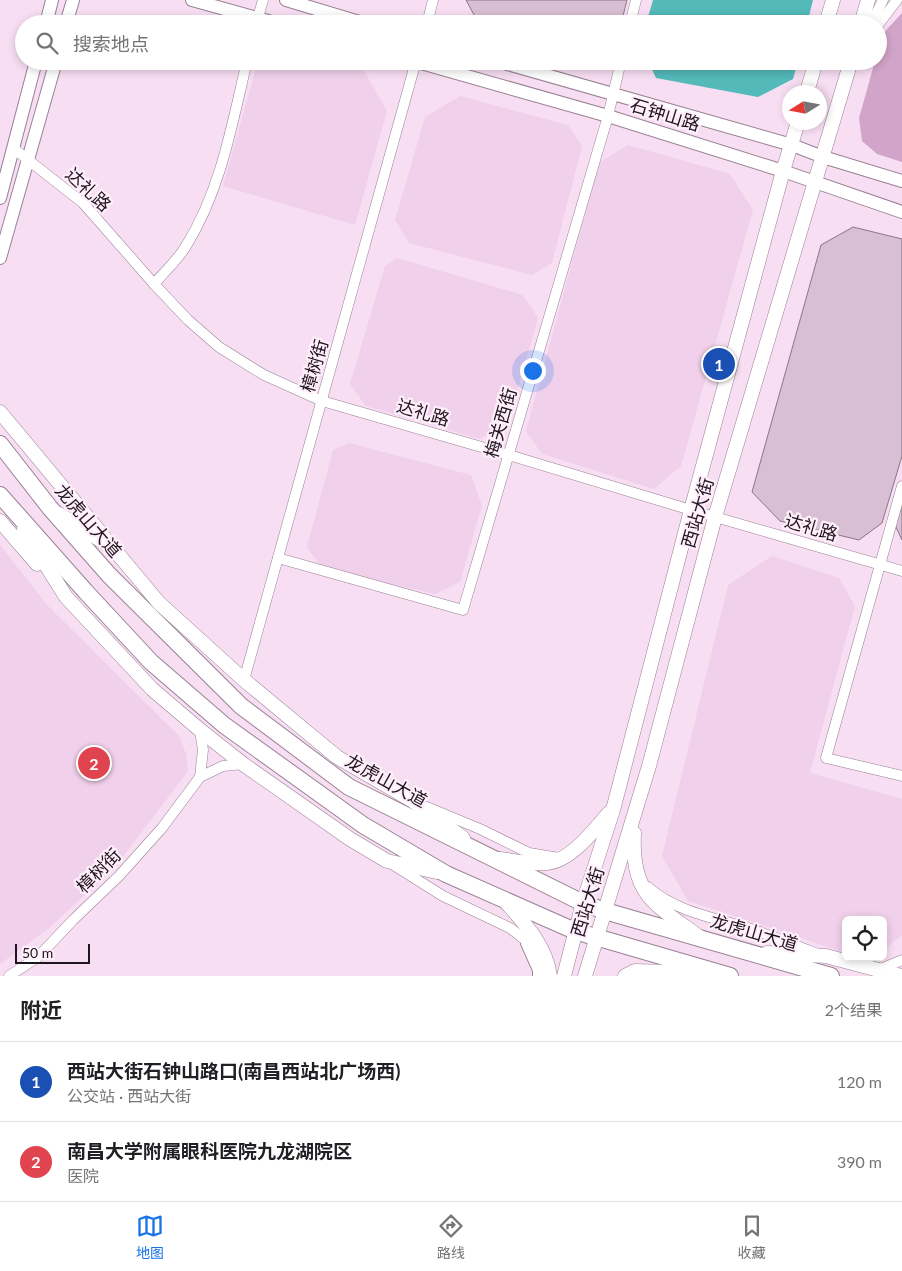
<!DOCTYPE html>
<html lang="zh">
<head>
<meta charset="utf-8">
<style>
  :root { --surface:#fff; --page:#f6f6f6; --text:#202124; --muted:#757577; --line:#e0e0e0; --accent:#1a73e8 }
  body { margin:0; font-family:Lato,"Noto Sans SC",sans-serif; background:var(--page); color:var(--text) }
  .controls { position:absolute; right:15px; bottom:15px; display:grid; overflow:hidden; border-radius:8px; box-shadow:0 2px 8px #0003 }
  .controls button { width:45px; height:45px; display:grid; place-items:center; padding:0; border:0; border-bottom:1px solid var(--line); background:var(--surface); color:var(--text); font:25px sans-serif }
  .compass { position:absolute; left:782px; top:85px; width:45px; height:45px; border-radius:50%; background:var(--surface); box-shadow:0 2px 8px #0003; rotate:259deg }
  .scale { position:absolute; left:15px; bottom:12px; width:75px; box-sizing:border-box; padding-left:5px; border:2px solid #1e151d; border-top:0; font-size:14px; line-height:18px; white-space:nowrap; color:#1e151d; -webkit-text-stroke:4px #ffeffc; paint-order:stroke }
  .you { position:absolute; left:532px; top:370px; width:18px; height:18px; margin:-12px; border:4px solid #fff; border-radius:50%; background:#1a73e8; box-shadow:0 0 0 8px #1a73e833 }
  .badge { display:grid; place-items:center; width:32px; height:32px; border-radius:50%; background:var(--accent); color:#fff; font-size:16px; font-weight:700 }
  .pin { position:absolute; translate:-50% -50%; border:2px solid #fff; box-shadow:0 1px 5px #0006 }
  .list { margin:0; padding:0; list-style:none }
  h2 { display:flex; justify-content:space-between; align-items:center; height:65px; margin:0; padding:0 20px; font-size:21px }
  h2 small { font-size:16px; font-weight:400; color:var(--muted) }
  .list li { display:grid; grid-template-columns:32px 1fr auto; gap:15px; align-items:center; box-sizing:border-box; height:80px; padding:0 20px; border-top:1px solid var(--line) }
  .list b { display:block; font-size:19px; white-space:nowrap }
  .list p { margin:0; font-size:16px; white-space:nowrap; color:var(--muted) }
  .list em { font-size:16px; font-style:normal; color:var(--muted) }
  .icon { flex:none; width:28px; height:28px; fill:none; stroke:currentColor; stroke-width:2; stroke-linecap:round; stroke-linejoin:round }
  .map { position:relative; flex:none; width:902px; height:976px; overflow:hidden }
  .search { position:absolute; background:var(--surface); box-shadow:0 2px 8px #0003; left:15px; right:15px; top:15px; height:55px; display:flex; align-items:center; gap:12px; box-sizing:border-box; padding:0 18px; border-radius:28px; color:var(--muted); font-size:19px }
  .sheet { height:225px; background:var(--surface) }
  nav { display:flex; justify-content:space-around; align-items:center; box-sizing:border-box; height:70px; border-top:1px solid var(--line); background:var(--surface); font-size:14px; color:var(--muted) }
  nav a { display:grid; justify-items:center; gap:2px }
  nav .on { color:var(--accent) }
  .map>svg:first-child { display:block }
  .built { fill:#f0d0ea }
  .green { fill:#d1a4c9 }
  .water { fill:#53b9b9 }
  .building { fill:#d8bfd3; stroke:#8c7588 }
  .lines { fill:none; stroke-linecap:round; stroke-linejoin:round }
  .minor-casing { stroke:#988194; stroke-width:11 }
  .tertiary-casing { stroke:#988194; stroke-width:14 }
  .secondary-casing { stroke:#988194; stroke-width:15 }
  .primary-casing { stroke:#988194; stroke-width:18 }
  .minor { stroke:#fff; stroke-width:10 }
  .tertiary { stroke:#fff; stroke-width:12 }
  .secondary { stroke:#fff; stroke-width:14 }
  .primary { stroke:#fff; stroke-width:16 }
  .labels { text-anchor:middle; stroke-width:4.5; stroke-linejoin:round; paint-order:stroke }
  .street-label { font-size:18px; fill:#1e151d; stroke:#ffeffc }
</style>
</head>
<body>
<div class="map">
<svg width="902" height="976" viewBox="0 0 902 976">
  <rect width="100%" height="100%" fill="#f8def3"/>
  <!-- built -->
  <g class="built">
    <path d="M258 61H331L364 71 387 111 355 225 223 186Z"/>
    <path d="M460 96 568 125 582 146 552 263 532 275 409 243 395 220 425 117Z"/>
    <path d="M628 145 730 174 753 210 681 466 654 489 542 454 526 431 599 163Z"/>
    <path d="M397 258 523 295 538 318 508 423 480 439 366 406 350 384 385 266Z"/>
    <path d="M349 443 471 475 482 506 460 582 435 594 323 569 307 547 333 450Z"/>
    <path d="M0 545 48 606 179 736 186 754 188 771 116 866 49 928 0 964Z"/>
    <path d="M772 556 839 578 855 606 810 773 902 799V935L883 950V920H846V953L688 901 662 856 728 585Z"/>
  </g>
  <!-- green -->
  <path class="green" d="M902 13V162L877 154 862 141 859 118 875 61H878C878 34 885 32 902 13Z"/>
  <!-- water -->
  <g class="water">
    <path d="M653 0H813L807 24H646Z"/>
    <path d="M648 61H798L793 79 758 97 656 78Z"/>
  </g>
  <!-- building -->
  <g class="building">
    <path d="M466 0H627L621 24H479Z"/>
    <path d="M853 227 902 239V456L882 523 859 540 780 521 752 492 821 245Z"/>
    <path d="M902 503V540L895 525Z"/>
  </g>
  <g class="lines">
    <defs>
      <g id="minor">
        <path d="M256 24 263 0"/>
        <path d="M427 24 433 0"/>
        <path d="M630 24 636 0"/>
        <path d="M871 24 883 0"/>
        <path d="M878 25 897 0"/>
        <path d="M13 148 83 203 154 284 188 320 219 347 264 375 322 401 509 455 691 510 902 571"/>
        <path d="M154 284C164 272 178 260 186 246 221 190 232 124 247 61"/>
        <path d="M902 486 826 758 902 776"/>
        <path d="M278 558 463 610 608 116 621 61"/>
        <path d="M244 680 416 61"/>
        <path d="M200 730 203 750 200 777 223 766 243 764"/>
        <path d="M427 807 480 829 529 853 559 858"/>
        <path d="M392 864 443 896 510 928 533 946"/>
        <path d="M648 887C675 912 720 919 754 930 775 937 795 945 815 953"/>
        <path d="M878 970 902 960"/>
        <path d="M9 976 38 957 73 920 119 876 162 828 200 777"/>
      </g>
      <g id="tertiary">
        <path d="M192 0 279 24"/>
        <path d="M286 0 366 24"/>
        <path d="M46 24 52 0"/>
        <path d="M66 24 73 0"/>
        <path d="M414 61 608 116 783 171 902 212"/>
        <path d="M497 61 792 145 823 157 902 181"/>
        <path d="M0 198 36 61"/>
        <path d="M0 258 56 61"/>
        <path d="M527 943 539 970V976"/>
      </g>
      <g id="secondary">
        <path d="M826 24 833 0"/>
        <path d="M861 24 868 0"/>
        <path d="M807 92 816 61"/>
        <path d="M0 412 104 537"/>
        <path d="M59 514 113 548 159 603 244 680 337 757 413 801 463 838"/>
        <path d="M0 521 37 564"/>
        <path d="M24 530 66 597 152 689 200 730 243 764 350 839 387 861 437 872"/>
        <path d="M634 833C631 894 653 903 698 936"/>
        <path d="M500 859C516 861 531 865 547 863 571 861 594 830 609 813"/>
        <path d="M505 901C524 923 546 945 550 976"/>
        <path d="M767 953 826 956 901 976"/>
        <path d="M564 976 583 903 613 810 691 510 783 171 798 122"/>
        <path d="M585 976 649 766 715 517 851 61"/>
        <path d="M625 976 635 971 708 973"/>
      </g>
      <g id="primary">
        <path d="M0 444 50 508 109 575 241 706 349 787 583 903 605 911 831 976"/>
        <path d="M0 495 86 592 151 662 224 725 363 825 446 874 575 931 730 976"/>
      </g>
    </defs>
    <!-- minor casing -->
    <use href="#minor" class="minor-casing"/>
    <!-- tertiary casing -->
    <use href="#tertiary" class="tertiary-casing"/>
    <!-- secondary casing -->
    <use href="#secondary" class="secondary-casing"/>
    <!-- primary casing -->
    <use href="#primary" class="primary-casing"/>
    <!-- minor -->
    <use href="#minor" class="minor"/>
    <!-- tertiary -->
    <use href="#tertiary" class="tertiary"/>
    <!-- secondary -->
    <use href="#secondary" class="secondary"/>
    <!-- primary -->
    <use href="#primary" class="primary"/>
  </g>
  <g class="labels">
    <!-- street labels -->
    <g class="street-label">
      <text transform="translate(665 115) rotate(17)" y="6">石钟山路</text>
      <text transform="translate(88 190) rotate(43)" y="6">达礼路</text>
      <text transform="translate(315 366) rotate(-74)" y="6">樟树街</text>
      <text transform="translate(423 413) rotate(16)" y="6">达礼路</text>
      <text transform="translate(501 423) rotate(-74)" y="6">梅关西街</text>
      <text transform="translate(698 513) rotate(-74)" y="6">西站大街</text>
      <text transform="translate(88 521) rotate(49)" y="6">龙虎山大道</text>
      <text transform="translate(811 528) rotate(16)" y="6">达礼路</text>
      <text transform="translate(386 781) rotate(29)" y="6">龙虎山大道</text>
      <text transform="translate(99 871) rotate(-45)" y="6">樟树街</text>
      <text transform="translate(588 902) rotate(-73)" y="6">西站大街</text>
      <text transform="translate(754 933) rotate(16)" y="6">龙虎山大道</text>
    </g>
  </g>
</svg>
<div class="controls">
<button><svg class="icon" aria-label="locate" viewBox="0 0 24 24"><circle cx="12" cy="12" r="6"/><path d="M12 2v4M12 18v4M2 12h4M18 12h4"/></svg></button>
</div>
<svg class="compass" viewBox="-18 -18 36 36"><path d="M0-13l5 13h-10z" fill="#e53935"/><path d="M0 13l5-13h-10z" fill="#757577"/></svg>
<div class="scale">50 m</div>
<div class="you"></div>
<div class="pin badge" style="left:719px;top:364px;background:#1a4fb4">1</div>
<div class="pin badge" style="left:94px;top:763px;background:#e0444e">2</div>
<div class="search"><svg class="icon" aria-label="search" viewBox="0 0 24 24"><circle cx="10" cy="10" r="6"/><path d="M15 15l6 6"/></svg>搜索地点</div>
</div>
<section class="sheet">
<h2>附近<small>2个结果</small></h2>
<ul class="list">
<li><span class="badge" style="background:#1a4fb4">1</span><div><b>西站大街石钟山路口(南昌西站北广场西)</b><p>公交站 · 西站大街</p></div><em>120 m</em></li>
<li><span class="badge" style="background:#e0444e">2</span><div><b>南昌大学附属眼科医院九龙湖院区</b><p>医院</p></div><em>390 m</em></li>
</ul>
</section>
<nav>
<a class="on"><svg class="icon" aria-label="map" viewBox="0 0 24 24"><path d="M3 6l6-2 6 2 6-2v14l-6 2-6-2-6 2zM9 4v14M15 6v14"/></svg>地图</a>
<a><svg class="icon" aria-label="directions" viewBox="0 0 24 24"><path d="M12 3l9 9-9 9-9-9zM9 14v-3h6M13 9l2 2-2 2"/></svg>路线</a>
<a><svg class="icon" aria-label="saved" viewBox="0 0 24 24"><path d="M7 4h10v16l-5-4-5 4z"/></svg>收藏</a>
</nav>
</body>
</html>
